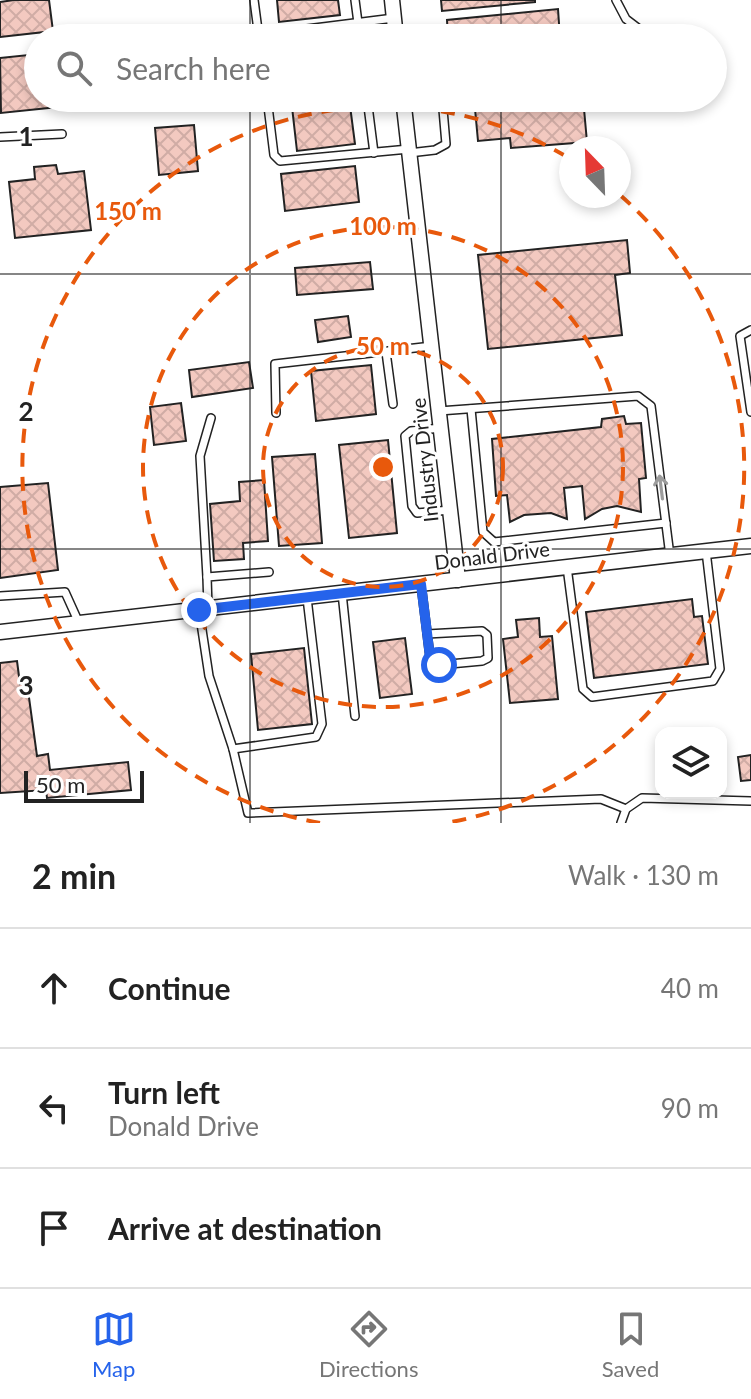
<!DOCTYPE html>
<html lang="en">
<head>
<meta charset="utf-8">
<style>
  :root { --surface:#fff; --page:#f2f2f2; --text:#222; --muted:#767676; --line:#e0e0e0; --accent:#2563eb }
  body { margin:0; font-family:Lato,sans-serif; background:var(--page); color:var(--text) }
  .controls { position:absolute; right:24px; bottom:24px; display:grid; overflow:hidden; border-radius:16px; box-shadow:0 4px 12px #0003 }
  .controls button { width:72px; height:72px; display:grid; place-items:center; padding:0; border:0; border-bottom:2px solid var(--line); background:var(--surface); color:var(--text); font:40px sans-serif }
  .compass { position:absolute; left:559px; top:136px; width:72px; height:72px; border-radius:50%; background:var(--surface); box-shadow:0 4px 12px #0003; rotate:337deg }
  .scale { position:absolute; left:24px; bottom:20px; width:120px; box-sizing:border-box; padding-left:8px; border:4px solid #222; border-top:0; font-size:22px; line-height:28px; white-space:nowrap; color:#222; -webkit-text-stroke:6px #fff; paint-order:stroke }
  .stop { position:absolute; width:24px; height:24px; margin:-18px; border:6px solid #2563eb; border-radius:50%; background:#fff }
  .stop.end { background:#2563eb; border-color:#fff; box-shadow:0 2px 8px #0008 }
  .list { margin:0; padding:0; list-style:none }
  h2 { display:flex; justify-content:space-between; align-items:center; height:104px; margin:0; padding:0 32px; font-size:34px }
  h2 small { font-size:26px; font-weight:400; color:var(--muted) }
  .list li { display:grid; grid-template-columns:52px 1fr auto; gap:24px; align-items:center; box-sizing:border-box; height:120px; padding:0 32px; border-top:2px solid var(--line) }
  .list b { display:block; font-size:30px; white-space:nowrap }
  .list p { margin:0; font-size:26px; white-space:nowrap; color:var(--muted) }
  .list em { font-size:26px; font-style:normal; color:var(--muted) }
  .icon { flex:none; width:44px; height:44px; fill:none; stroke:currentColor; stroke-width:2; stroke-linecap:round; stroke-linejoin:round }
  .map { position:relative; flex:none; width:751px; height:823px; overflow:hidden }
  .search { position:absolute; background:var(--surface); box-shadow:0 4px 12px #0003; left:24px; right:24px; top:24px; height:88px; display:flex; align-items:center; gap:20px; box-sizing:border-box; padding:0 28px; border-radius:44px; color:var(--muted); font-size:30px }
  .sheet { height:464px; background:var(--surface) }
  nav { display:flex; justify-content:space-around; align-items:center; box-sizing:border-box; height:112px; border-top:2px solid var(--line); background:var(--surface); font-size:22px; color:var(--muted) }
  nav a { display:grid; justify-items:center; gap:4px }
  nav .on { color:var(--accent) }
  .map>svg:first-child { display:block }
  .building { fill:url(#building-cross-hatch); stroke:#222; stroke-width:2 }
  .lines { fill:none; stroke-linecap:round; stroke-linejoin:round }
  .lane-casing { stroke:#222; stroke-width:10 }
  .street-casing { stroke:#222; stroke-width:17 }
  .lane { stroke:#fff; stroke-width:7 }
  .street { stroke:#fff; stroke-width:14 }
  .oneway { stroke:#9c9c9c }
  .route { stroke:#2563eb; stroke-width:10 }
  .grid { fill:none; stroke:#222; stroke-width:2; stroke-opacity:0.55 }
  .ring { fill:none; stroke:#e8590c; stroke-width:4; stroke-dasharray:14 10 }
  .labels { text-anchor:middle; stroke-width:6; stroke-linejoin:round; paint-order:stroke }
  .street-label { font-size:20px; fill:#222; stroke:#fff }
  .grid-label { font-size:26px; text-anchor:middle; font-weight:bold; fill:#222; stroke:#fff; stroke-width:6; stroke-linejoin:round; paint-order:stroke }
  .centre { fill:#e8590c; stroke:#fff; stroke-width:4 }
  .ring-label { font-size:24px; text-anchor:middle; font-weight:bold; fill:#e8590c; stroke:#fff; stroke-width:6; stroke-linejoin:round; paint-order:stroke }
</style>
</head>
<body>
<div class="map">
<svg width="751" height="823" viewBox="0 0 751 823">
  <defs>
    <pattern id="building-cross-hatch" width="8" height="8" patternUnits="userSpaceOnUse" patternTransform="scale(2)"><rect width="8" height="8" fill="#f3c9c0"/><path d="M0 0l8 8M0 8l8-8" fill="none" stroke="#d0aca5"/></pattern>
  </defs>
  <rect width="100%" height="100%" fill="#fff"/>
  <!-- building -->
  <g class="building">
    <path d="M14 0H49L53 31 0 37V2Z"/>
    <path d="M277 0H338L340 15 279 22Z"/>
    <path d="M441 0H535V2L442 11Z"/>
    <path d="M558 9 560 38H448L447 20Z"/>
    <path d="M38 54V98H76L77 105 1 113 0 58Z"/>
    <path d="M291 98H349L355 144 297 151Z"/>
    <path d="M474 98H583L587 142 511 148 510 138 478 141Z"/>
    <path d="M194 125 198 171 159 175 155 128Z"/>
    <path d="M56 165 58 174 84 171 91 230 15 238 9 182 35 179 34 167Z"/>
    <path d="M355 166 359 202 285 211 281 174Z"/>
    <path d="M627 240 630 273 615 275 622 335 488 349 478 255Z"/>
    <path d="M370 262 373 289 297 295 295 268Z"/>
    <path d="M348 316 351 337 318 342 315 320Z"/>
    <path d="M249 362 253 388 192 397 189 370Z"/>
    <path d="M371 365 376 414 316 421 311 371Z"/>
    <path d="M181 403 186 441 154 445 150 407Z"/>
    <path d="M624 416 626 424 641 423 646 478 639 479 641 512 617 506 602 509 585 519 582 486 564 488 567 519 551 513 524 515 510 522 507 495 496 496 492 439 601 427 602 419Z"/>
    <path d="M388 440 397 533 349 538 339 445Z"/>
    <path d="M315 454 322 543 279 546 272 457Z"/>
    <path d="M264 480 268 541 243 543 244 559 214 561 210 504 240 501 239 482Z"/>
    <path d="M48 483 58 570 0 578V487Z"/>
    <path d="M692 599 694 617 702 616 708 664 594 678 586 612Z"/>
    <path d="M539 618 540 637 552 636 558 699 510 703 503 639 518 637 516 620Z"/>
    <path d="M405 638 412 694 380 698 373 642Z"/>
    <path d="M304 648 312 724 258 730 251 654Z"/>
    <path d="M17 661 20 684 27 683 37 756 48 754 50 770 128 762 131 790 47 798 46 790 0 793V663Z"/>
    <path d="M751 755V780L741 781 738 757Z"/>
  </g>
  <g class="lines">
    <defs>
      <g id="lane">
        <path d="M254 0 259 38"/>
        <path d="M355 0 360 38"/>
        <path d="M616 0 626 19 651 38"/>
        <path d="M259 35 394 18"/>
        <path d="M267 98 274 155 280 161 409 149"/>
        <path d="M367 98 374 153"/>
        <path d="M0 137 62 134"/>
        <path d="M409 153 435 150 446 144 442 98"/>
        <path d="M751 330 740 336 751 412"/>
        <path d="M386 352 393 404"/>
        <path d="M471 409 483 532 494 542 666 523"/>
        <path d="M439 411 638 396 651 406 670 556"/>
        <path d="M276 413 275 364 432 346"/>
        <path d="M441 428 411 431 405 436 412 506 417 513 450 510"/>
        <path d="M567 567 583 689 592 697 713 681 720 669 706 551"/>
        <path d="M207 577 200 456 211 418"/>
        <path d="M421 584 430 657 439 665 482 661 488 658 487 635 482 631 427 634"/>
        <path d="M342 593 355 716"/>
        <path d="M0 596 65 592 79 623"/>
        <path d="M208 608 207 577 269 572"/>
        <path d="M199 610 209 676 233 749 248 813 601 799 626 809"/>
        <path d="M233 749 316 737 322 724 307 598"/>
        <path d="M621 823 626 809 642 798 751 801"/>
      </g>
      <g id="street">
        <path d="M392 0 396 38"/>
        <path d="M403 98 458 580"/>
        <path d="M0 632 751 546"/>
      </g>
    </defs>
    <!-- lane casing -->
    <use href="#lane" class="lane-casing"/>
    <!-- street casing -->
    <use href="#street" class="street-casing"/>
    <!-- lane -->
    <use href="#lane" class="lane"/>
    <!-- street -->
    <use href="#street" class="street"/>
  </g>
  <!-- one-way arrows -->
  <defs><path id="oneway-shaft" d="M-6 0H5M1.5-3L5.5 0L1.5 3" fill="none" stroke-width="1.6" stroke-linecap="round" stroke-linejoin="round" transform="scale(2)"/></defs>
  <use class="oneway" href="#oneway-shaft" transform="translate(661 487) rotate(-97)"/>
  <g class="lines">
    <!-- route -->
    <path class="route" d="M199 610 421 584 430 657 439 665"/>
  </g>
  <!-- grid -->
  <path class="grid" d="M250 0V38M501 0V38M250 98V823M501 98V823M0 274H751M0 549H751"/>
  <!-- distance rings -->
  <g class="ring">
    <circle cx="383" cy="467" r="120"/>
    <circle cx="383" cy="467" r="240"/>
    <path d="M320 823A361 361 0 1 1 569 158M620 195A361 361 0 0 1 446 823"/>
  </g>
  <g class="labels">
    <!-- street labels -->
    <g class="street-label">
      <text transform="translate(425 460) rotate(-96)" y="7">Industry Drive</text>
      <text transform="translate(492 556) rotate(-7)" y="7">Donald Drive</text>
    </g>
  </g>
  <g class="grid-label">
    <text x="26" y="146">1</text>
    <text x="26" y="421">2</text>
    <text x="26" y="695">3</text>
  </g>
  <circle cx="383" cy="467" r="12" class="centre"/>
  <g class="ring-label">
    <text x="128" y="220">150 m</text>
    <text x="383" y="235">100 m</text>
    <text x="383" y="355">50 m</text>
  </g>
</svg>
<div class="controls">
<button><svg class="icon" aria-label="layers" viewBox="0 0 24 24"><path d="M12 4l9 5-9 5-9-5zM3 14l9 5 9-5"/></svg></button>
</div>
<svg class="compass" viewBox="-18 -18 36 36"><path d="M0-13l5 13h-10z" fill="#e53935"/><path d="M0 13l5-13h-10z" fill="#767676"/></svg>
<div class="scale">50 m</div>
<div class="stop" style="left:439px;top:665px"></div>
<div class="stop end" style="left:199px;top:610px"></div>
<div class="search"><svg class="icon" aria-label="search" viewBox="0 0 24 24"><circle cx="10" cy="10" r="6"/><path d="M15 15l6 6"/></svg>Search here</div>
</div>
<section class="sheet">
<h2>2 min<small>Walk · 130 m</small></h2>
<ul class="list">
<li><svg class="icon" aria-label="ahead" viewBox="0 0 24 24"><path d="M12 20V5M6 11l6-6 6 6"/></svg><div><b>Continue</b></div><em>40 m</em></li>
<li><svg class="icon" aria-label="left" viewBox="0 0 24 24"><path d="M17 20v-9H6M10 6l-5 5 5 5"/></svg><div><b>Turn left</b><p>Donald Drive</p></div><em>90 m</em></li>
<li><svg class="icon" aria-label="arrive" viewBox="0 0 24 24"><path d="M6 21V4h12l-3 4 3 4H6"/></svg><div><b>Arrive at destination</b></div></li>
</ul>
</section>
<nav>
<a class="on"><svg class="icon" aria-label="map" viewBox="0 0 24 24"><path d="M3 6l6-2 6 2 6-2v14l-6 2-6-2-6 2zM9 4v14M15 6v14"/></svg>Map</a>
<a><svg class="icon" aria-label="directions" viewBox="0 0 24 24"><path d="M12 3l9 9-9 9-9-9zM9 14v-3h6M13 9l2 2-2 2"/></svg>Directions</a>
<a><svg class="icon" aria-label="saved" viewBox="0 0 24 24"><path d="M7 4h10v16l-5-4-5 4z"/></svg>Saved</a>
</nav>
</body>
</html>
